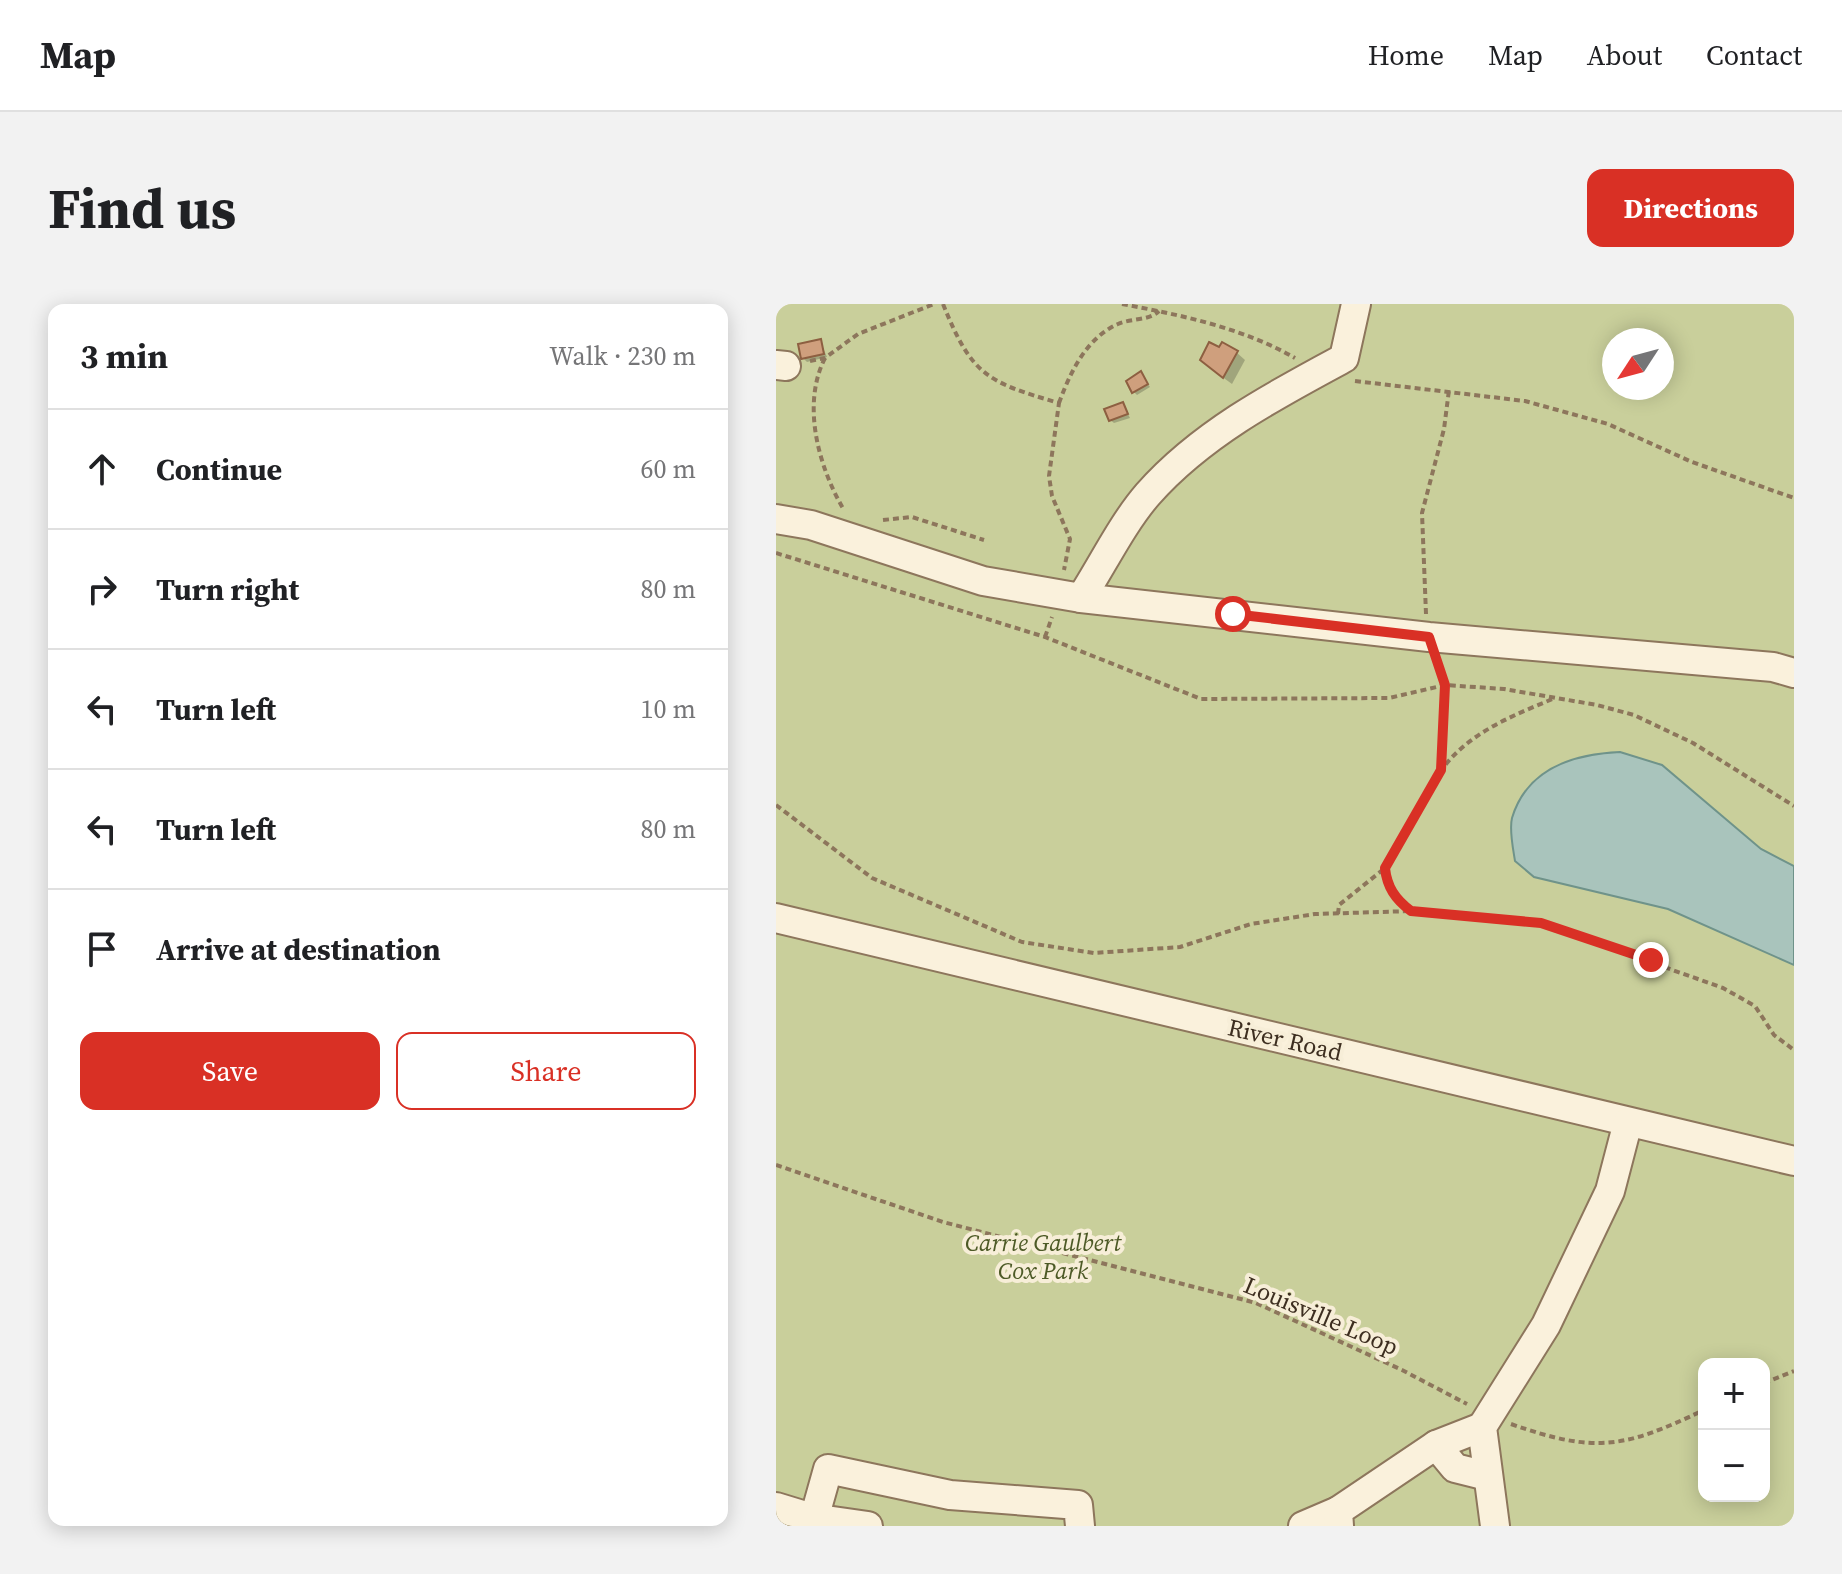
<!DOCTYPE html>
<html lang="en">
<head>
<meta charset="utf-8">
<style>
  :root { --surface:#fff; --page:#f2f2f2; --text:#202124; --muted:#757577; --line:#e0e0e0; --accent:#d93025 }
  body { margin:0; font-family:"Source Serif 4",serif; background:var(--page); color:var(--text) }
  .controls { position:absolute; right:24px; bottom:24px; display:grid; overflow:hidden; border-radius:16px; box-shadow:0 4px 20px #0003 }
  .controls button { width:72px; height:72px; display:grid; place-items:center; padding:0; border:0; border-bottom:2px solid var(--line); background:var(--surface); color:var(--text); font:40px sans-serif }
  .compass { position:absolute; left:826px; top:24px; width:72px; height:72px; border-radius:50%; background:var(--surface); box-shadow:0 4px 20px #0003; rotate:234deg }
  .stop { position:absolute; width:24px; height:24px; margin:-18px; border:6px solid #d93025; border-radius:50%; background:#fff }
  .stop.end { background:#d93025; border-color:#fff; box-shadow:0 2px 8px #0008 }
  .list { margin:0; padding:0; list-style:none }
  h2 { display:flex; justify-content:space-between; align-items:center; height:104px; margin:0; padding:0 32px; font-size:34px }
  h2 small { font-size:26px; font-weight:400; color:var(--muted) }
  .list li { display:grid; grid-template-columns:52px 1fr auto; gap:24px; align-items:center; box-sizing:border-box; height:120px; padding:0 32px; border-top:2px solid var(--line) }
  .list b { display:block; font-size:30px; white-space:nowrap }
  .list em { font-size:26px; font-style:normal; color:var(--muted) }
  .actions { display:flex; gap:16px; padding:24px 32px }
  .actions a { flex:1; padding:18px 0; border:2px solid var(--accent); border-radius:16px; text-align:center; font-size:28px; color:var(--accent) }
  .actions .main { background:var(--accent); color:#fff }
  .icon { flex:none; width:44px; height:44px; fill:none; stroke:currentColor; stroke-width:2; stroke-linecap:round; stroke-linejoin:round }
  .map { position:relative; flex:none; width:1018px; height:1222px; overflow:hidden; border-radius:16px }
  header { display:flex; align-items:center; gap:48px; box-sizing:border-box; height:112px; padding:0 40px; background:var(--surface); border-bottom:2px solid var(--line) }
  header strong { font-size:38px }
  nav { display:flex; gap:44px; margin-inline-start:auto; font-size:28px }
  .intro { display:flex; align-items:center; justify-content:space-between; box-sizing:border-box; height:192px; padding:0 48px }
  h1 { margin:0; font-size:56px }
  .button { padding:20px 36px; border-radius:16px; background:var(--accent); color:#fff; font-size:28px; font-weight:700 }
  main { display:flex; gap:48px; padding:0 48px }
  aside { flex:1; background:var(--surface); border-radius:16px; box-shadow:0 4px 20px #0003 }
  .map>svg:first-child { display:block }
  .green { fill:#c9cf9b; fill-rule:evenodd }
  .water { fill:#a9c4bc; stroke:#6f938a; stroke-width:2 }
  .shadow { fill:#0003 }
  .building { fill:#cf9f7d; stroke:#8d5f41; stroke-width:2 }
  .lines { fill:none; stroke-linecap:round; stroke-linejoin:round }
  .minor-casing { stroke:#8d765c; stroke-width:32 }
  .path { stroke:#8d765c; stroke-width:4; stroke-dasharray:6 4; stroke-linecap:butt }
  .minor { stroke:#faf1dc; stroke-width:28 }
  .route { stroke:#d93025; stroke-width:10 }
  .labels { text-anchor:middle; stroke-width:8; stroke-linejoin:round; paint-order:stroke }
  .street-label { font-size:24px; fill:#3d2e20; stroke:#f7eed8 }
  .park-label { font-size:24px; font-style:italic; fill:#4d5a26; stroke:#f7eed8 }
</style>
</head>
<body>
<header>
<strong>Map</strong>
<nav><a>Home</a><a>Map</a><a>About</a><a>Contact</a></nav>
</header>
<div class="intro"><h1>Find us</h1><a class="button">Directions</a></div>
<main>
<aside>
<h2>3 min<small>Walk · 230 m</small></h2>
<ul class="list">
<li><svg class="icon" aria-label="ahead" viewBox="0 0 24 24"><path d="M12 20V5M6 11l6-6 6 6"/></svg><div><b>Continue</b></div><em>60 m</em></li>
<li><svg class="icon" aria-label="right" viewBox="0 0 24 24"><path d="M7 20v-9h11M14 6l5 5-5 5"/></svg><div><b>Turn right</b></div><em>80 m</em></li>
<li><svg class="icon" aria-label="left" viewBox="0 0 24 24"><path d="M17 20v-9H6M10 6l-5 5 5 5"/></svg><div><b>Turn left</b></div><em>10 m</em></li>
<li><svg class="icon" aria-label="left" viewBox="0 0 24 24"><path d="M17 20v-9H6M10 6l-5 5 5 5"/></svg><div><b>Turn left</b></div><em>80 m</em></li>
<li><svg class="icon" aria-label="arrive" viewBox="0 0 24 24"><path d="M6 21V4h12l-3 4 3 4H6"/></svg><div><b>Arrive at destination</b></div></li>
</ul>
<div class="actions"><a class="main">Save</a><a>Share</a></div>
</aside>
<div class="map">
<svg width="1018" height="1222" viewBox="0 0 1018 1222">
  <rect width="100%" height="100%" fill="#f0e4c8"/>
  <!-- green -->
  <path class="green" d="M0 0H1018V1222H0ZM838 36H886V84H838ZM928 1060H988V1192H928Z"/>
  <!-- water -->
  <path class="water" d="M844 448 886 461 985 545 1018 562V661L892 605 758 573 739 557C737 544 733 526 736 514 751 464 797 450 844 448Z"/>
  <!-- shadow -->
  <g class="shadow">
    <path d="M44 37 51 53 31 58 27 54Z"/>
    <path d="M460 48 469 56 456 80 434 64Z"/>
    <path d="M365 70 374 83 361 91 358 88Z"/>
    <path d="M347 100 354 114 338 119 334 116Z"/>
  </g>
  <!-- building -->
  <g class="building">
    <path d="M45 35 48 50 25 55 22 40Z"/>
    <path d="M433 38 443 43 446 38 462 47 447 74 424 56Z"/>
    <path d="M365 67 372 80 356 89 350 77Z"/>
    <path d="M347 98 352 110 333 117 328 105Z"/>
  </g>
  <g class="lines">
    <defs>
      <g id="minor">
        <path d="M0 61 10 62"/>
        <path d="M0 215 35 221 207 277 305 294 653 333 997 363 1018 369"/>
        <path d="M305 294C327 260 346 220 372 190 425 130 499 91 568 54L580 0"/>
        <path d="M0 614 1018 857"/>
        <path d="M660 1141 679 1164 711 1172"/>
        <path d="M0 1203 36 1214 92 1222"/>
        <path d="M36 1222 52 1165 174 1191 302 1201 304 1222"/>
        <path d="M527 1222 562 1207"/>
        <path d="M563 1222 562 1207 660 1141 706 1123"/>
        <path d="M719 1222 706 1123 770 1021 834 887 852 818"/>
      </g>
    </defs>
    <!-- minor casing -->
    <use href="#minor" class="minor-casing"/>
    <!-- path -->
    <g class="path">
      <path d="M167 0C196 72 211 78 283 99L273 172 276 192 294 235 288 266"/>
      <path d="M346 0C405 11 467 24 519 54"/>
      <path d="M49 54C25 101 43 164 68 206"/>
      <path d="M34 57 49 54 82 30 158 0"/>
      <path d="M579 77 749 97 832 120 916 158 1018 194"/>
      <path d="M283 99C294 69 310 34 342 20 355 14 373 17 383 7"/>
      <path d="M107 216 136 213 208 236"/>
      <path d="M0 249 269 333 425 395 613 394 669 381 728 385 821 401 858 411 917 439 1018 502"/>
      <path d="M650 310 646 209 668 125 673 86"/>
      <path d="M269 333 276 313"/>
      <path d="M661 358 669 381 665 466"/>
      <path d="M0 501 96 574 246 638 318 649 404 643 475 620 539 610 635 607 765 619 947 684 979 702 998 731 1018 746"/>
      <path d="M633 606 615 587 609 564C628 533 644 497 665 467 691 429 738 411 779 394"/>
      <path d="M562 610 563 601 609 564"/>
      <path d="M0 861 167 918 480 999 626 1066 691 1100"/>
      <path d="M988 1079 1018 1067"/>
      <path d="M735 1120C820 1150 848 1144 928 1106"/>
    </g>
    <!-- minor -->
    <use href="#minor" class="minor"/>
  </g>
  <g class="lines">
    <!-- route -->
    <path class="route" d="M457 310 653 333 669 381 665 466 609 564C611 583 619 595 635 607L765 619 875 656"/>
  </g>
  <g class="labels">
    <!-- street labels -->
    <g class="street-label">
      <text transform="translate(509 736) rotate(13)" y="8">River Road</text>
      <text transform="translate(545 1012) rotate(23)" y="8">Louisville Loop</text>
    </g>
    <!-- park labels -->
    <g class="park-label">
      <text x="267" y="947">Carrie Gaulbert<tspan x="267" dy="28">Cox Park</tspan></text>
    </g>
  </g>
</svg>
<div class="controls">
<button>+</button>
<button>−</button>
</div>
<svg class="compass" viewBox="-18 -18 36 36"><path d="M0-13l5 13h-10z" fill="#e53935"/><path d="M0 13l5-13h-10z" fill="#757577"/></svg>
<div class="stop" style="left:457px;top:310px"></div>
<div class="stop end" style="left:875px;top:656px"></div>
</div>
</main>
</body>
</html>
